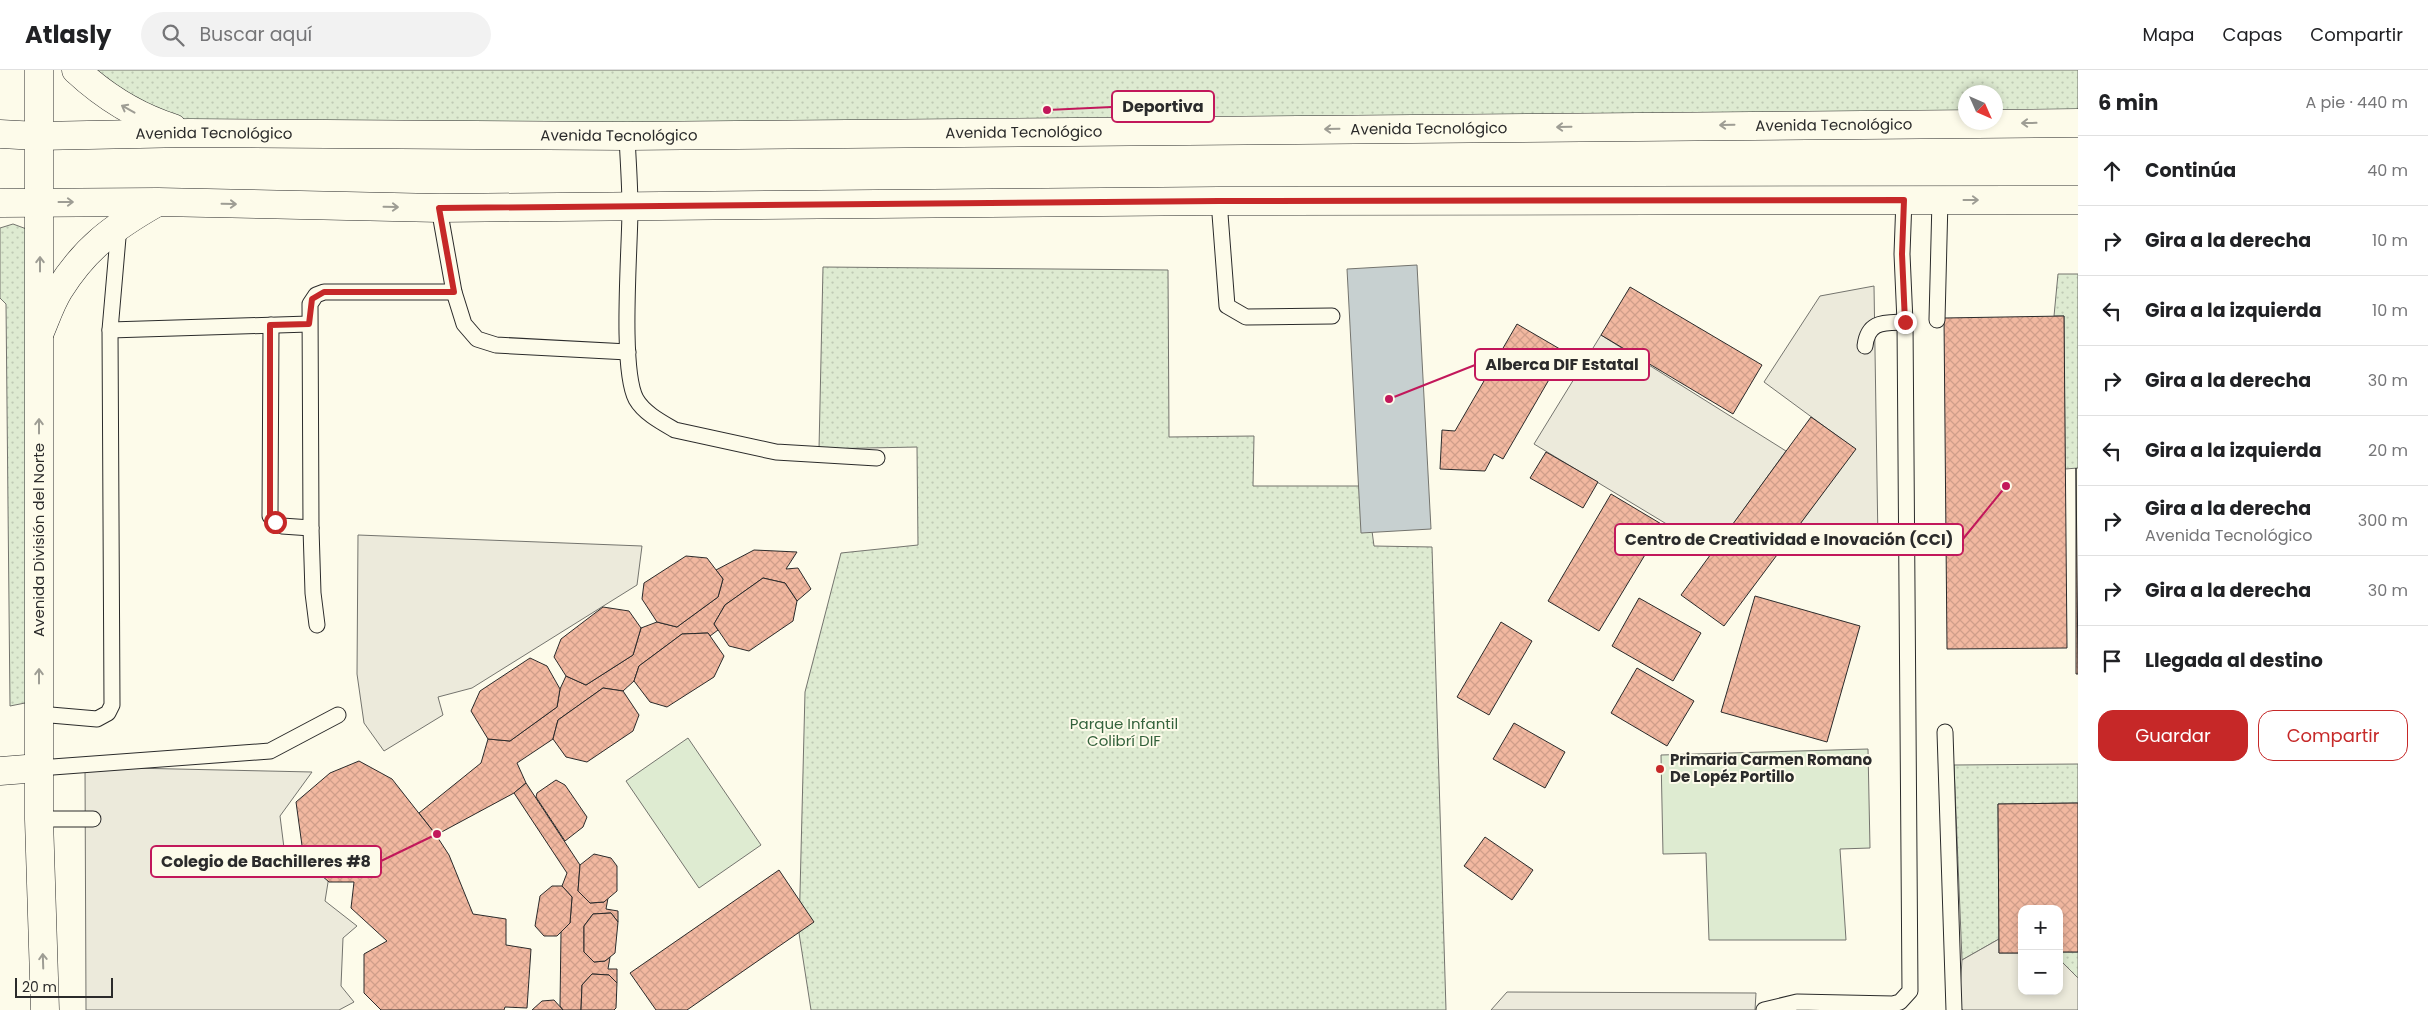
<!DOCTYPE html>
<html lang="es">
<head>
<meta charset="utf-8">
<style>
  :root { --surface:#fff; --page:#f2f2f2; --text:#202124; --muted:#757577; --line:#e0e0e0; --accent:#c62828 }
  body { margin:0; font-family:Poppins,sans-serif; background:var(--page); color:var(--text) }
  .controls { position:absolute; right:15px; bottom:15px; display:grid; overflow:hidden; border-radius:10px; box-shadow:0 2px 8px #0003 }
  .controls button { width:45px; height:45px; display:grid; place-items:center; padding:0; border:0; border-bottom:1px solid var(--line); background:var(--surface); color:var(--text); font:25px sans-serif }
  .compass { position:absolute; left:1958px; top:15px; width:45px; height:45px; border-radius:50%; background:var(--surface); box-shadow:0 2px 8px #0003; rotate:135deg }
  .scale { position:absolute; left:15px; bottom:12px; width:98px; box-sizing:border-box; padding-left:5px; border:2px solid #2b2b2b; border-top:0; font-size:14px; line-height:18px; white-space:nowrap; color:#2b2b2b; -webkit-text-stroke:4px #fdfbea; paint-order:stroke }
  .stop { position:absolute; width:15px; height:15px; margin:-11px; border:4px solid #c62828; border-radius:50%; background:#fff }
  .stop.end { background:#c62828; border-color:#fff; box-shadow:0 1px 5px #0008 }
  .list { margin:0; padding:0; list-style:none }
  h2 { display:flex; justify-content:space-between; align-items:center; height:65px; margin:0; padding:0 20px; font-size:21px }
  h2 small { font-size:16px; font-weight:400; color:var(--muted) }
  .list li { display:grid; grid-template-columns:32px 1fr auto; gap:15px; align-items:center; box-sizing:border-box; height:70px; padding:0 20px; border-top:1px solid var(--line) }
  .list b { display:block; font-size:19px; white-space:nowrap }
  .list p { margin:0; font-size:16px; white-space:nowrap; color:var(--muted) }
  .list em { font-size:16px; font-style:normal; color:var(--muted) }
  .actions { display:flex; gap:10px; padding:15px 20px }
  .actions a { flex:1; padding:11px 0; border:1px solid var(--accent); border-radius:15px; text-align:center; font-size:18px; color:var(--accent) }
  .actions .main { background:var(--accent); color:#fff }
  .icon { flex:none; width:28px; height:28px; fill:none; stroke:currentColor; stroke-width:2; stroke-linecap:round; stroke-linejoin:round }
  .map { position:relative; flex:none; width:2078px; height:940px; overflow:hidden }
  header { display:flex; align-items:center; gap:30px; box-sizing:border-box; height:70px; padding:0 25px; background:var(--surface); border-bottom:1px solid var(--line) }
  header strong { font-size:24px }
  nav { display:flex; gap:28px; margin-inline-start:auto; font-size:18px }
  .search { width:350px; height:45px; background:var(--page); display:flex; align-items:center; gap:12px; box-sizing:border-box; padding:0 18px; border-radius:28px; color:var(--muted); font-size:19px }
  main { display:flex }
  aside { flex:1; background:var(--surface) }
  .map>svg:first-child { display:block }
  .grass { fill:url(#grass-dots); stroke:#74746e; fill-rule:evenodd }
  .garden { fill:#deebd1; stroke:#74746e }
  .parking { fill:#eceadb; stroke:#74746e }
  .water { fill:#c7d0d0; stroke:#74746e }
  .building { fill:url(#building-cross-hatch); stroke:#2b2b2b }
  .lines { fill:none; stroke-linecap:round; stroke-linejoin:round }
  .service-casing { stroke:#2b2b2b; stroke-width:17 }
  .minor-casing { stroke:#2b2b2b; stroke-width:29 }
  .secondary-casing { stroke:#2b2b2b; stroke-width:29 }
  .primary-casing { stroke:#2b2b2b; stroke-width:29 }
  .service { stroke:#fdfbea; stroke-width:15 }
  .minor { stroke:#fdfbea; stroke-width:28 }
  .secondary { stroke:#fdfbea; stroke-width:28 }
  .primary { stroke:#fdfbea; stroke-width:28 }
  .oneway { stroke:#9e9d94 }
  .route { stroke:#c62828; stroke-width:6 }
  .poi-dot { fill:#c62828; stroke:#fdfbea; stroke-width:2 }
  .labels { text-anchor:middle; stroke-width:4; stroke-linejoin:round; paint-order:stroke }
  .street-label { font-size:15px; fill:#2b2b2b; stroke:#fdfbea }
  .park-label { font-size:15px; fill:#34623c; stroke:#fdfbea }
  .poi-label { font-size:15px; font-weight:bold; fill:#2b2b2b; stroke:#fdfbea; text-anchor:start }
  .leader { fill:none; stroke:#c2185b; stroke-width:2 }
  .callout-dot { fill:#c2185b; stroke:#fdfbea; stroke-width:2 }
  .callout { fill:#fdfbea; stroke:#c2185b; stroke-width:2 }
  .callout-label { font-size:16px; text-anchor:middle; font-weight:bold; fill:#2b2b2b }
</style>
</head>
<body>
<header>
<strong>Atlasly</strong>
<div class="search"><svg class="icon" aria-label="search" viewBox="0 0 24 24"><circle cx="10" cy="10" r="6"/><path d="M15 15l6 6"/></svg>Buscar aquí</div>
<nav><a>Mapa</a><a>Capas</a><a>Compartir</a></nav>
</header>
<main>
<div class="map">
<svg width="2078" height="940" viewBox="0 0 2078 940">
  <defs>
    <pattern id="grass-dots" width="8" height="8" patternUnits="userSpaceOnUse" patternTransform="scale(1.25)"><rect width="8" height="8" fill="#deebd1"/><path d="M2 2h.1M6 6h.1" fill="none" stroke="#bfcab4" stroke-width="1.8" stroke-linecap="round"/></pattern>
    <pattern id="building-cross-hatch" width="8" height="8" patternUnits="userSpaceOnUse" patternTransform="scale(1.25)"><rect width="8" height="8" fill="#f2b8a0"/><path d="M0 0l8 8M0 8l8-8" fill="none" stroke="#d09e8a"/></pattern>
  </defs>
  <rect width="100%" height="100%" fill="#fdfbea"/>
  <!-- grass -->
  <g class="grass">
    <path d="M76 0H2078V53L189 63ZM1966 22H1996V52H1966Z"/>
    <path d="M13 154 32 161 30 632 10 636 6 234 0 228V158Z"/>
    <path d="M823 197 1168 200 1169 367 1254 366 1253 416H1366L1374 476 1432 477 1446 940H811L799 863 805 622 841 483 918 475 917 377 819 379Z"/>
    <path d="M2058 204H2078V398L2065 399 2064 246H2054Z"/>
    <path d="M2078 694V733L1998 734 1999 869 1962 890 1954 695Z"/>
    <path d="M2059 882H2078V908L2059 889Z"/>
  </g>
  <!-- garden -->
  <g class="garden">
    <path d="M688 668 761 775 699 818 626 711Z"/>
    <path d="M1868 679 1870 778 1840 779 1846 870H1709L1706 783 1663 784 1661 685Z"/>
  </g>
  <!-- parking -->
  <g class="parking">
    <path d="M1874 216 1878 473 1799 455 1855 379 1764 312 1820 226Z"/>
    <path d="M1601 265 1786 381 1713 482 1534 374Z"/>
    <path d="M358 465 642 476 637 515 472 618 438 627 443 645 384 681 364 653 357 604Z"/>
    <path d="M85 697 312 702 280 746 285 786 306 801 330 800 325 831 357 856 343 868 341 916 354 932 339 940H86Z"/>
    <path d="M1999 869V883H2022V921H2059V889L2078 908V940H1963L1959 936 1962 890Z"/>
    <path d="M1507 922 1756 923 1755 940H1491Z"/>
  </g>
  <!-- water -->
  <path class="water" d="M1417 195 1431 459 1361 463 1347 199Z"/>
  <!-- building -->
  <g class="building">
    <path d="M1630 217 1762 295 1733 344 1601 265Z"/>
    <path d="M2064 246 2067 578 1947 579 1944 248Z"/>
    <path d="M1517 254 1565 282 1503 389 1494 384 1485 401 1440 399 1442 360 1455 361Z"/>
    <path d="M1811 347 1856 379 1724 556 1681 525Z"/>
    <path d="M1546 382 1598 412 1583 438 1530 408Z"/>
    <path d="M2076 398 2078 604H2076Z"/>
    <path d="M1611 424 1663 455 1599 561 1548 531Z"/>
    <path d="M754 480 797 482 786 499 798 498 811 519 797 531 785 513 763 508 725 535 714 554 718 560 710 566 708 563 682 564 639 596 634 611 623 621 603 618 558 650 553 669 517 693 526 713 514 723 436 765 419 743 481 693 488 669 510 671 557 637 560 619 566 606 586 615 633 585 641 558 657 552 677 557 718 527 723 509 716 500Z"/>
    <path d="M686 486 707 488 723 509 718 527 677 557 657 552 642 529 644 513Z"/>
    <path d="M763 508 785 513 797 531 793 551 749 581 729 576 714 554 725 535Z"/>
    <path d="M1755 526 1860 556 1827 672 1721 642Z"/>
    <path d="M1639 528 1701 563 1673 611 1612 576Z"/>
    <path d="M603 537 629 541 641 558 633 585 586 615 566 606 554 587 561 569Z"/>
    <path d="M1501 552 1532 571 1489 645 1457 627Z"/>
    <path d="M708 563 724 586 714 607 667 637 650 632 634 611 639 596 682 564Z"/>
    <path d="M530 588 547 596 560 619 557 637 510 671 488 669 471 641 480 621Z"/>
    <path d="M1637 598 1694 631 1667 676 1611 643Z"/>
    <path d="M603 618 623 621 639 645 633 661 587 692 566 687 553 669 558 650Z"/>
    <path d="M1514 653 1565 682 1545 718 1493 689Z"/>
    <path d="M359 691 392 709 436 765 449 785 473 844 506 849V875L531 879 527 938 505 937 504 940H381L364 923V884L387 871 351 838 354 812H329L304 790 296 732 330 703Z"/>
    <path d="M556 710 565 715 587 747 583 757 565 771 536 727 537 723Z"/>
    <path d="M526 713 580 795 578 821 590 833 604 832 608 828 606 839 618 841V852L611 843 593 844 584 856V882L594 892 605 891 610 887 608 899H617V913L609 905 592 904 582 915 581 940H563L560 936 561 862 570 853 572 827 562 816 567 803 514 723Z"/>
    <path d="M2078 733V882H2059V839H2022V883H1999L1998 734Z"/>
    <path d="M1485 767 1533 800 1512 830 1464 796Z"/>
    <path d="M594 784 611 788 617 796V821L604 832 590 833 578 821 580 795Z"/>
    <path d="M779 800 814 852 687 940H656L630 903Z"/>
    <path d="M552 816H562L572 827 570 853 557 866H544L535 856 540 826Z"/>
    <path d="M611 843 618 852 615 883 605 891 594 892 584 882V856L593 844Z"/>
    <path d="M592 904 609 905 617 913 616 938 614 940H581L582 915Z"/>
    <path d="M554 930 563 940H532L542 931Z"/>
  </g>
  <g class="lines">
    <defs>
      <g id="service">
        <path d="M627 66C628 90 630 114 630 139 630 178 620 299 636 329 644 343 661 352 675 360L776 382 877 388"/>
        <path d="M1219 131 1227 236 1246 247 1332 246"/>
        <path d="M439 138 454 222 464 254 477 269 496 275 628 282"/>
        <path d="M1937 250 1940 130"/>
        <path d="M271 255 270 446 282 456 311 458"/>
        <path d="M110 260 309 254"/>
        <path d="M1865 276C1868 250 1885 253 1905 252"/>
        <path d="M317 555 313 523 311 458 310 234 316 225 324 222H454"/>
        <path d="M39 644 97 649 108 643 112 635 110 260 119 156"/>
        <path d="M1945 662 1954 940"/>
        <path d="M39 698 270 681 338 645"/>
        <path d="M39 749H93"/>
        <path d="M1764 940 1797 932 1893 934 1900 932 1910 921 1905 252 1902 184 1904 129"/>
      </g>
      <path id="minor" d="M0 701 39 698"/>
      <path id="secondary" d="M39 0V749L45 940"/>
      <g id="primary">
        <path d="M76 0C105 27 135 46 173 58"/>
        <path id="s1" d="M0 64 38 66 189 63 627 66 2078 53"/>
        <path d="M0 133 158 132 439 138 1219 131 2078 130"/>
        <path d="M40 262C46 248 51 233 59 220 85 178 114 157 156 133"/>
      </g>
    </defs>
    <!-- service casing -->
    <use href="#service" class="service-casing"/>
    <!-- minor casing -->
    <use href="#minor" class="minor-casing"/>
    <!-- secondary casing -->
    <use href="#secondary" class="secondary-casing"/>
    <!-- primary casing -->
    <use href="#primary" class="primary-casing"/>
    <!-- service -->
    <use href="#service" class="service"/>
    <!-- minor -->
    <use href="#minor" class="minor"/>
    <!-- secondary -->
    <use href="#secondary" class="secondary"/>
    <!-- primary -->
    <use href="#primary" class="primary"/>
  </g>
  <!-- one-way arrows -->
  <defs><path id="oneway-shaft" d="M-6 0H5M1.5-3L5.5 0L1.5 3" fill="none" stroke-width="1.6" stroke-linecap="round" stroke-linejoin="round" transform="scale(1.25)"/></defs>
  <g class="oneway">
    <use href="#oneway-shaft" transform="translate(128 39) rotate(-151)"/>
    <use href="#oneway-shaft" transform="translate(2029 53) rotate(179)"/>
    <use href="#oneway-shaft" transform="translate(1727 55) rotate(179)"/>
    <use href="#oneway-shaft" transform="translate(1564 57) rotate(179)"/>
    <use href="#oneway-shaft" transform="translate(1332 59) rotate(179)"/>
    <use href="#oneway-shaft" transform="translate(1971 130)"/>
    <use href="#oneway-shaft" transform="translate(66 132)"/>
    <use href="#oneway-shaft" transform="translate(229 134) rotate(1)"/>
    <use href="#oneway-shaft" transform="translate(391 137) rotate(1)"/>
    <use href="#oneway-shaft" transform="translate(40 194) rotate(-90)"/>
    <use href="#oneway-shaft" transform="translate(39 356) rotate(-90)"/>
    <use href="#oneway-shaft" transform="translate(39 606) rotate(-90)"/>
    <use href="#oneway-shaft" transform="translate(43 891) rotate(-92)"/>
  </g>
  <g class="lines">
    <!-- route -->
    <path class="route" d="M275 452 270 446V255L309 254 312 229 324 222H454L439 138 1219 131 1904 130 1902 184 1905 252"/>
  </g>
  <!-- markers -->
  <circle class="poi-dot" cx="1660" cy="699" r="5"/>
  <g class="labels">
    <!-- street labels -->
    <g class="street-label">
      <text dy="5" stroke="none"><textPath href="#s1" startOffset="1834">Avenida Tecnológico</textPath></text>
      <text dy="5" stroke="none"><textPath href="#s1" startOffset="1429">Avenida Tecnológico</textPath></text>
      <text dy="5" stroke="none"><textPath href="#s1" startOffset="1024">Avenida Tecnológico</textPath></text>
      <text dy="5" stroke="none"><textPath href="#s1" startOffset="214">Avenida Tecnológico</textPath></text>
      <text dy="5" stroke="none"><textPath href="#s1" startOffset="619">Avenida Tecnológico</textPath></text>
      <text transform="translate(39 470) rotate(-90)" y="5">Avenida División del Norte</text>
    </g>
    <!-- park labels -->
    <g class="park-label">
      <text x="1124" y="659">Parque Infantil<tspan x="1124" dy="17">Colibrí DIF</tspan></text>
    </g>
    <!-- poi labels -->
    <g class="poi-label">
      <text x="1670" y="695">Primaria Carmen Romano<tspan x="1670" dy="17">De Lopéz Portillo</tspan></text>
    </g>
  </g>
  <!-- callouts -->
  <path class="leader" d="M1047 40L1112 37M1389 329L1475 295M2006 416L1963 469M437 764L381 791"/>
  <g class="callout-dot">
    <circle cx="1047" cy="40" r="5"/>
    <circle cx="1389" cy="329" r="5"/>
    <circle cx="2006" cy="416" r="5"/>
    <circle cx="437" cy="764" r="5"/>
  </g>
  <g class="callout">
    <rect x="1112" y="21" width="102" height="31" rx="5"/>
    <rect x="1475" y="279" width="174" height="31" rx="5"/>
    <rect x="1615" y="454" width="348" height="31" rx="5"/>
    <rect x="151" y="776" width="230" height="31" rx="5"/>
  </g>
  <g class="callout-label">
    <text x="1163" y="42">Deportiva</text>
    <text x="1562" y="300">Alberca DIF Estatal</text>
    <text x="1789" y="475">Centro de Creatividad e Inovación (CCI)</text>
    <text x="266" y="797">Colegio de Bachilleres #8</text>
  </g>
</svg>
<div class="controls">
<button>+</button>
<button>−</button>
</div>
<svg class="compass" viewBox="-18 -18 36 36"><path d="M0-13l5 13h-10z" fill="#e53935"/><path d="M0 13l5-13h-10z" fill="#757577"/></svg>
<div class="scale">20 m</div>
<div class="stop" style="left:275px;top:452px"></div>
<div class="stop end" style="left:1905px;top:252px"></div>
</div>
<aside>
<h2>6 min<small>A pie · 440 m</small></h2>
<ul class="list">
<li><svg class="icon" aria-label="ahead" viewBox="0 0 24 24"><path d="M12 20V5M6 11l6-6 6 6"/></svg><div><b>Continúa</b></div><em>40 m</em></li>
<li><svg class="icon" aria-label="right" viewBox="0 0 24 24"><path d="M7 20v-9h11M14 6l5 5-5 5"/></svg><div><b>Gira a la derecha</b></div><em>10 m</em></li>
<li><svg class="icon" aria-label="left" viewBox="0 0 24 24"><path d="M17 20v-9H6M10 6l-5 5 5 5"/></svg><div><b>Gira a la izquierda</b></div><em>10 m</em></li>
<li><svg class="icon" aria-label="right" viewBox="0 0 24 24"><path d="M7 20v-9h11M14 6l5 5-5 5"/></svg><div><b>Gira a la derecha</b></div><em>30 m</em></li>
<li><svg class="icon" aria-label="left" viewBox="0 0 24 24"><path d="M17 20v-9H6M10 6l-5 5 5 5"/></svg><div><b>Gira a la izquierda</b></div><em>20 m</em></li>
<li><svg class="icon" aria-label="right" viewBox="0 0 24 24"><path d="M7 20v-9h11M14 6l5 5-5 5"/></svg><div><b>Gira a la derecha</b><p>Avenida Tecnológico</p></div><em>300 m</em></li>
<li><svg class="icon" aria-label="right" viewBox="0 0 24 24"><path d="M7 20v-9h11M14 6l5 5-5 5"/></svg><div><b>Gira a la derecha</b></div><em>30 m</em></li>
<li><svg class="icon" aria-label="arrive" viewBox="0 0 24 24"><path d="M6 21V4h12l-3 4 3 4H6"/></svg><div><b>Llegada al destino</b></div></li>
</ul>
<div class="actions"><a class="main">Guardar</a><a>Compartir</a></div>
</aside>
</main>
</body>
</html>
